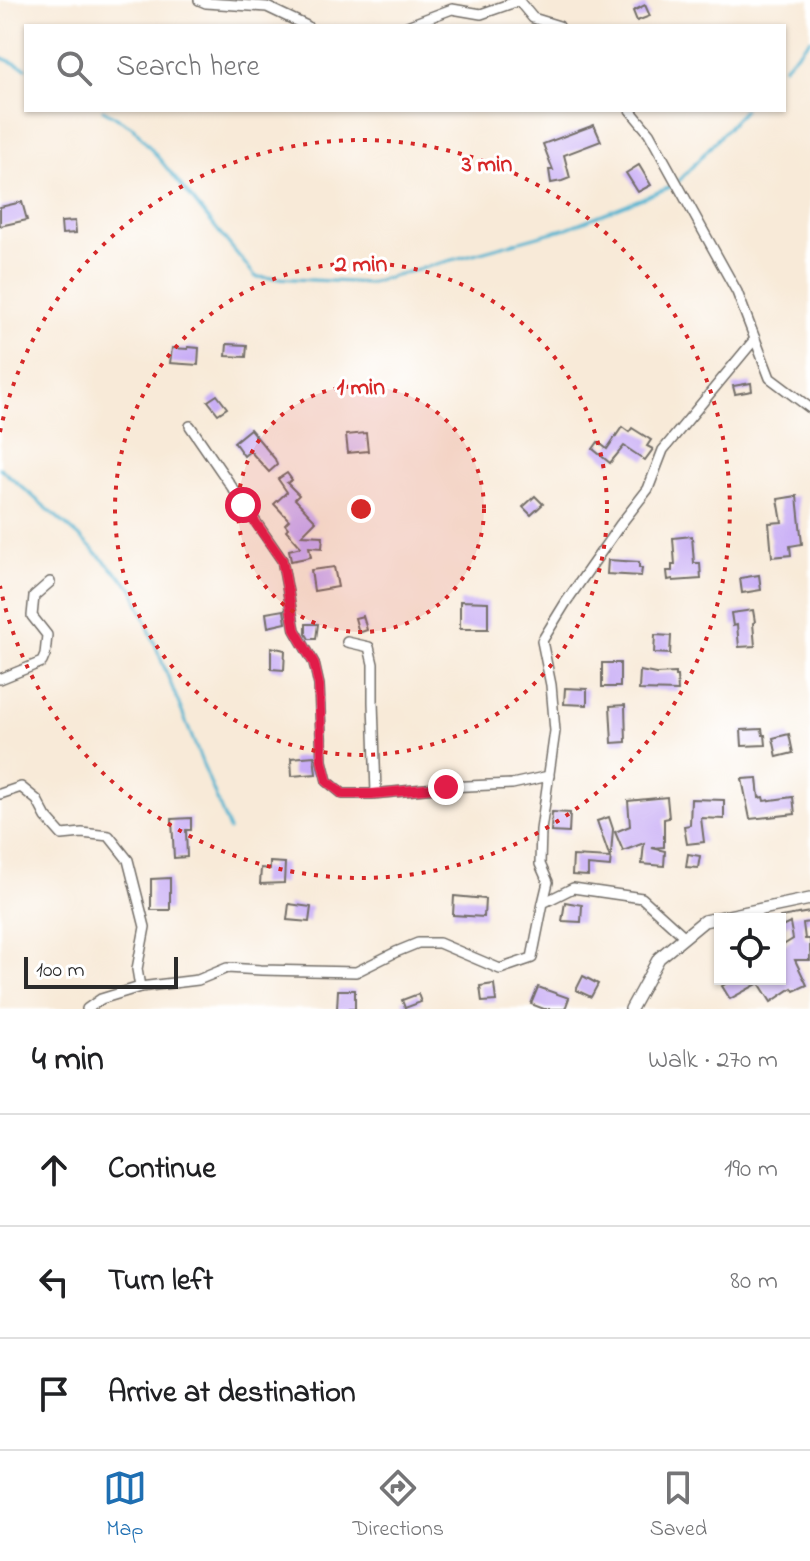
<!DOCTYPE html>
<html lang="en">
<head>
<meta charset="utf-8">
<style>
  :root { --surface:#fff; --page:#f6f6f6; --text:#202124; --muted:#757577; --line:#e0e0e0; --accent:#1f6fb2 }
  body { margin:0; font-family:"Indie Flower",sans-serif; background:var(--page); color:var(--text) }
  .controls { position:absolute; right:24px; bottom:24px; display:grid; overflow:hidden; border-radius:0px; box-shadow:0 2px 6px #0004 }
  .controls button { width:72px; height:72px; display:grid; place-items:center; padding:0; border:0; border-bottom:2px solid var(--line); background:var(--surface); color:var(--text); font:40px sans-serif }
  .scale { position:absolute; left:24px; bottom:20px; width:154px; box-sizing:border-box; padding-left:8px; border:4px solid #2b2b2b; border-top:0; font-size:22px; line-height:28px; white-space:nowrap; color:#2b2b2b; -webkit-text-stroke:6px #fff; paint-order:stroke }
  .stop { position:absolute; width:24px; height:24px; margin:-18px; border:6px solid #e11d48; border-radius:50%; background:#fff }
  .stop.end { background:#e11d48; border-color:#fff; box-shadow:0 2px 8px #0008 }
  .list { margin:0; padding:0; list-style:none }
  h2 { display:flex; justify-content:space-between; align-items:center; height:104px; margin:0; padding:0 32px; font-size:34px }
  h2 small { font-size:26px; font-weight:400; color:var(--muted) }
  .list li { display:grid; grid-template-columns:52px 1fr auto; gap:24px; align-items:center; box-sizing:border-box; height:112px; padding:0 32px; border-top:2px solid var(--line) }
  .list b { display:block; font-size:30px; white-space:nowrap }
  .list em { font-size:26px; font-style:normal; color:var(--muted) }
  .icon { flex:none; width:44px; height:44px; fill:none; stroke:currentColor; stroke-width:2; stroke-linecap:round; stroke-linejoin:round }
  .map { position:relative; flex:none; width:810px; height:1009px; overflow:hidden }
  .search { position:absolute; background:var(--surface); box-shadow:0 2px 6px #0004; left:24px; right:24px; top:24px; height:88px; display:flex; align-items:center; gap:20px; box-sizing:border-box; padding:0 28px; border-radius:0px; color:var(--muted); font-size:30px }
  .sheet { height:440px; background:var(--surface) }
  nav { display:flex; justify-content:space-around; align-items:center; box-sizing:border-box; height:112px; border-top:2px solid var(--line); background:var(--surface); font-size:22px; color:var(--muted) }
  nav a { display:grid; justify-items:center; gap:4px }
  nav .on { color:var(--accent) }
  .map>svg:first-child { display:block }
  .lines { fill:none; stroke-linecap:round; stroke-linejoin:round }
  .stream { stroke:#51b3d0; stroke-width:3 }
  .building { fill:#c7acf5 }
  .minor-casing { stroke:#736e68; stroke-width:12 }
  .tertiary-casing { stroke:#736e68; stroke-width:14 }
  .minor { stroke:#fff; stroke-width:9 }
  .tertiary { stroke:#fff; stroke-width:11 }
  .route { stroke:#e11d48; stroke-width:10 }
  .ring { fill:none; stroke:#d62828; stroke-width:4; stroke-dasharray:4 8 }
  .centre { fill:#d62828; stroke:#fff; stroke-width:4 }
  .ring-label { font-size:24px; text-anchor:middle; font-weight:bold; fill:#d62828; stroke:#fff; stroke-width:6; stroke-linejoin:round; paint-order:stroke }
</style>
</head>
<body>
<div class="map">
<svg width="810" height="1009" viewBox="0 0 810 1009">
  <rect width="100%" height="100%" fill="#fff"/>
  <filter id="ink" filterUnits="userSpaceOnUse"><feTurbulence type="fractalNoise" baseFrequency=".0125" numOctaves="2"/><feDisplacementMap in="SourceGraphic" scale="16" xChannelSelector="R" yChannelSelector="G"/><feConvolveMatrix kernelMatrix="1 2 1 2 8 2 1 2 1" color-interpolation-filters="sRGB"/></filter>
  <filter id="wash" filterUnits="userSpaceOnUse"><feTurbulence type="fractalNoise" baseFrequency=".006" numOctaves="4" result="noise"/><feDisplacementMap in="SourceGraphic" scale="32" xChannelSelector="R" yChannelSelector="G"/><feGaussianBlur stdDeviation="1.8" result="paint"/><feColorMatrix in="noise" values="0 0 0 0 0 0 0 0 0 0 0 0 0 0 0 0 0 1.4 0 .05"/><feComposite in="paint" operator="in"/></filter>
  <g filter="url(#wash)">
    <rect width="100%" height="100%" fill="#f8ead8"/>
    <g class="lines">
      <!-- stream -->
      <g class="stream">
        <path d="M0 57 26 68"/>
        <path d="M784 67 810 39"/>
        <path d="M103 110 134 128 256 277 369 283 567 228 673 186"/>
        <path d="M679 181 744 110"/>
        <path d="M0 468 80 537 133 589 229 830"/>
      </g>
    </g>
    <g id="blocks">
      <!-- building -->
      <g class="building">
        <path d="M645 5 650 16 637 21 633 11Z"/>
        <path d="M594 125 601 141 564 155 570 178 562 181 551 183 549 170H553L543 144Z"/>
        <path d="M639 165 651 185 638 192 626 173Z"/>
        <path d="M22 202 27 220 0 226V207Z"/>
        <path d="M75 221 76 233 62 234 61 222Z"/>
        <path d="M227 344 247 345 246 357 226 356Z"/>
        <path d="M188 347 199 348 198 365 170 363 172 348 188 349Z"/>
        <path d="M751 383 752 391 735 394 733 386Z"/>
        <path d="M217 395 227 408 218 414 208 401Z"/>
        <path d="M622 427 629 432 632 428 651 440 647 446 653 449 645 460 624 446 610 463 593 449 598 442 607 449Z"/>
        <path d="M250 429 275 459 277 465 269 472 250 451 244 456 234 442Z"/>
        <path d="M366 433 368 451 348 453 346 435Z"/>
        <path d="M287 473 292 480 287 483 299 495 295 499 316 521 302 535 323 536 322 548 309 547 311 557 291 561 289 550 301 547 286 530 288 528 285 524 289 520 274 504 287 492 278 479Z"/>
        <path d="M535 496 543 504 531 515 523 507Z"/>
        <path d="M797 496 802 544 790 546 791 555 772 557 769 523 782 522 778 499Z"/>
        <path d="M692 536 694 563H700L701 579 673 581V579L668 580 667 571H672V565H675L673 538Z"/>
        <path d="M608 560 639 562V568H642L641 576 607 574Z"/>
        <path d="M334 567 338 587 314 591 311 570Z"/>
        <path d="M759 575 761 590 742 593 740 578Z"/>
        <path d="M460 601 488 602V629H460Z"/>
        <path d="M284 610 286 623 268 627 266 613Z"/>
        <path d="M753 610 755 622 753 623 755 646 739 647 737 625 733 626 731 613Z"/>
        <path d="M363 616 367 630 359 633 355 618Z"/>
        <path d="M306 624H318L316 639H309L306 634Z"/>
        <path d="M655 635 671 636 670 654 654 653Z"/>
        <path d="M271 647 285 650 284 670 271 669Z"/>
        <rect x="602" y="663" width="18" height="24"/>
        <path d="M640 671 656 674 675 673V676H677L678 691 639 690Z"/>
        <path d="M565 688 587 689V705L564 704Z"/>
        <path d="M625 705 626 742 612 743 610 706Z"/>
        <path d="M762 729 763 735H765L766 745 742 746 741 730Z"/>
        <path d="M789 734 793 753 777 757 773 738Z"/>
        <path d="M314 756 316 774 292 776 291 758Z"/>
        <path d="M757 778 759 798 763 797 764 801 793 797 795 814 750 819 742 779Z"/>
        <path d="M667 797 669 818 664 819V847L652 848 665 851 664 866 642 864 644 843 623 851 615 832 630 826 628 801Z"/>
        <path d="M691 799 724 800V819L701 818 704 842 687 844 684 826 690 825Z"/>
        <path d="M552 812 570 813 569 833 551 832Z"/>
        <path d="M609 817 613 829 610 867 588 865V876L572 875 573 856 610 858 597 821Z"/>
        <path d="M191 818V830H186L187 857 174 858 172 819Z"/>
        <path d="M688 854 700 856 698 868 686 867Z"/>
        <path d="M270 862 285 863 284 883 260 884 261 868 270 869Z"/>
        <path d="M170 878V910H151V879Z"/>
        <path d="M454 896 485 899 484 917 453 915Z"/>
        <path d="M565 902 582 905 581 922 562 921Z"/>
        <path d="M289 904 311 907 309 922 287 920Z"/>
        <path d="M810 912V922L803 923 805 939H810V960H795L807 985 794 991 792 988 771 1002 759 983 730 999 722 986 734 979H780V947L793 939 790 923 780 928V917Z"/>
        <path d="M583 976 598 984 591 997 576 990Z"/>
        <path d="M494 984 496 1001 482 1002 480 986Z"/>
        <path d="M538 987 569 998 565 1009H544L531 1004Z"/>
        <path d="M338 990H355V1009H337Z"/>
        <path d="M418 994 421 1002 405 1008 402 1000Z"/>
      </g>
    </g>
  </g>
  <g filter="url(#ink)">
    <use href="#blocks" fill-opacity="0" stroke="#736e68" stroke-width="2"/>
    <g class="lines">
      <defs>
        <g id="minor">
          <path d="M199 0 206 3 267 7 307 26"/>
          <path d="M518 0 533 18 559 26"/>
          <path d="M407 26 452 9 481 14 518 1"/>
          <path d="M630 110 649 133 737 292 770 378 810 408"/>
          <path d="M190 426 282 560 295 630 314 663 319 685 322 761 327 781 343 794H372L446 787 512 784 549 776"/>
          <path d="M347 642 369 647 373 664V702L376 793"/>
          <path d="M0 679 42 662 45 655 47 635 32 616 34 596 50 582"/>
          <path d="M0 794 21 787 37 800 46 817 62 835 82 833 109 836 128 860 145 927 137 969 140 987"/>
          <path d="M543 903 548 882 540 864 541 830 555 731 551 685 542 641 566 602 620 525 648 489 663 450 755 339"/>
          <path d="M87 1009 101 999 140 987 198 980 227 968 261 970 356 972 396 952 418 943H439L500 969 532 958 543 903 573 888 642 898 685 937"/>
        </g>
        <path id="tertiary" d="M631 1009 659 958 704 921 810 899"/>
      </defs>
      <!-- minor casing -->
      <use href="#minor" class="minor-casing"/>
      <!-- tertiary casing -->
      <use href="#tertiary" class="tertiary-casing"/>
      <!-- minor -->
      <use href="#minor" class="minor"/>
      <!-- tertiary -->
      <use href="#tertiary" class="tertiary"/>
    </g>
  </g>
  <g class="lines" filter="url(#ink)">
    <!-- route -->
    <path class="route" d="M243 505 282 560 295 630 314 663 319 685 322 761 327 781 343 794H372L446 787"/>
  </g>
  <!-- distance rings -->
  <circle cx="361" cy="509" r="123" fill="#d62828" fill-opacity=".12"/>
  <g class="ring">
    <circle cx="361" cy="509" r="123"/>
    <circle cx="361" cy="509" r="246"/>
    <path d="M0 432A369 369 0 1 1 0 586"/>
  </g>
  <circle cx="361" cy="509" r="12" class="centre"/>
  <g class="ring-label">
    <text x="487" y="171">3 min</text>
    <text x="361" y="271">2 min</text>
    <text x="361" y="394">1 min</text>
  </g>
</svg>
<div class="controls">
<button><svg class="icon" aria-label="locate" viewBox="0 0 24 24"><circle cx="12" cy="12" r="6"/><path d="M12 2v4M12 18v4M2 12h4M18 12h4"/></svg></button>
</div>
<div class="scale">100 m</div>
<div class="stop" style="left:243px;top:505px"></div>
<div class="stop end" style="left:446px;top:787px"></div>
<div class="search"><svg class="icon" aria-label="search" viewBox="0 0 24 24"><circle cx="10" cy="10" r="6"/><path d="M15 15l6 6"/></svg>Search here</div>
</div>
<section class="sheet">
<h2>4 min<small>Walk · 270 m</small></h2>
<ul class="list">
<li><svg class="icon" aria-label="ahead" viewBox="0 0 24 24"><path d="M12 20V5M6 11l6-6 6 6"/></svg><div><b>Continue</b></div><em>190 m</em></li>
<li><svg class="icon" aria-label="left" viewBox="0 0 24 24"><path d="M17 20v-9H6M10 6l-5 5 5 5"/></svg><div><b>Turn left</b></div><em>80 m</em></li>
<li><svg class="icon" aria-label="arrive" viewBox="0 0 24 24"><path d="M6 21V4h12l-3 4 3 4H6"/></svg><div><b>Arrive at destination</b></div></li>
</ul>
</section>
<nav>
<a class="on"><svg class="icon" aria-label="map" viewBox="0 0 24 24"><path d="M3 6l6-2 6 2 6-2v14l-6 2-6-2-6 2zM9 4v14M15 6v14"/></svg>Map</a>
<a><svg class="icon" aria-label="directions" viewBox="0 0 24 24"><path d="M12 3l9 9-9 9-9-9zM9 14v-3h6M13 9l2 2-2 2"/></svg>Directions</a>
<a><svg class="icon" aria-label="saved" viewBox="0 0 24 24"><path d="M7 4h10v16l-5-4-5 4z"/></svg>Saved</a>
</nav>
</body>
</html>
